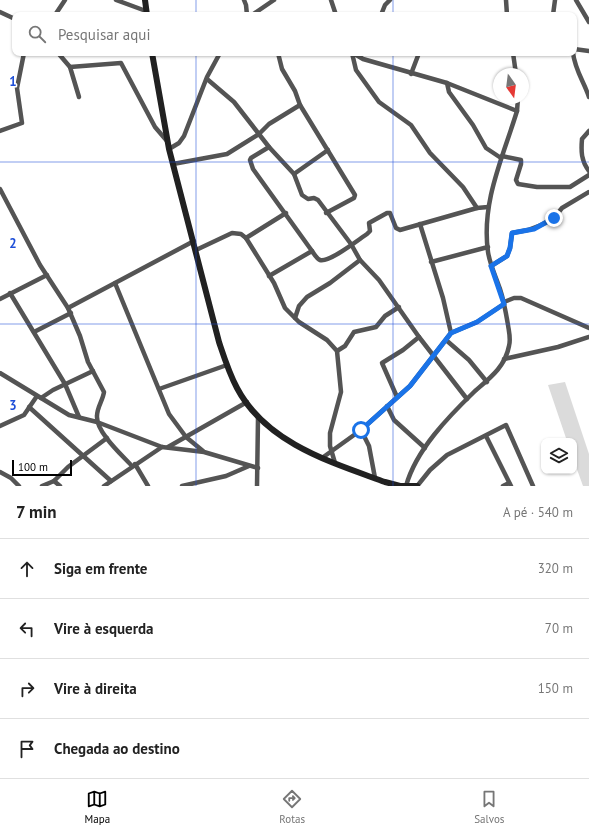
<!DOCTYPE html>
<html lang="pt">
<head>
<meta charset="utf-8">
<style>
  :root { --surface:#fff; --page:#f2f2f2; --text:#222; --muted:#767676; --line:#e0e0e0; --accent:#000 }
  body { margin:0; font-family:"PT Sans",sans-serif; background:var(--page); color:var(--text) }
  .controls { position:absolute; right:12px; bottom:12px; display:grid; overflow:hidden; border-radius:8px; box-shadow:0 1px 3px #0004 }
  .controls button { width:36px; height:36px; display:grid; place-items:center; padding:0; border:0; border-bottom:1px solid var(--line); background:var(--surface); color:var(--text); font:20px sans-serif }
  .compass { position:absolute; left:493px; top:68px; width:36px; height:36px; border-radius:50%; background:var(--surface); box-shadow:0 1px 3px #0004; rotate:166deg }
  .scale { position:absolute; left:12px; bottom:10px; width:60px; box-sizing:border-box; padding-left:4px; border:2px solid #000; border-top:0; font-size:11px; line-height:14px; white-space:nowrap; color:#000; -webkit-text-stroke:3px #fff; paint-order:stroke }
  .stop { position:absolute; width:12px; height:12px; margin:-9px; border:3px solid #1a73e8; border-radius:50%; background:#fff }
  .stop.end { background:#1a73e8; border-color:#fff; box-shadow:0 1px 4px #0008 }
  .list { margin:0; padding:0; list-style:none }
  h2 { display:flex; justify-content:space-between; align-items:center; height:52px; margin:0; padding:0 16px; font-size:17px }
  h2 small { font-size:13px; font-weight:400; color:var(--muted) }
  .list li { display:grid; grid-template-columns:26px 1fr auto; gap:12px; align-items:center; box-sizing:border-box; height:60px; padding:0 16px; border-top:1px solid var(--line) }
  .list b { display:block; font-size:15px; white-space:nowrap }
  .list em { font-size:13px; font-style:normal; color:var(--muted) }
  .icon { flex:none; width:22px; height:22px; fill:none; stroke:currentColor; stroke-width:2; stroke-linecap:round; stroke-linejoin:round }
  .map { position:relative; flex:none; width:589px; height:486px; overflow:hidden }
  .search { position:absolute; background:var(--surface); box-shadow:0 1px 3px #0004; left:12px; right:12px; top:12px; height:44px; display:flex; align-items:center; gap:10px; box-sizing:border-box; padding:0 14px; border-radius:8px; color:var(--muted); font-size:15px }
  .sheet { height:292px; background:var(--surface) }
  nav { display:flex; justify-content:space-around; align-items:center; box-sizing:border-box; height:56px; border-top:1px solid var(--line); background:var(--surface); font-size:11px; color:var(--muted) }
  nav a { display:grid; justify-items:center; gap:2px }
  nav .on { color:var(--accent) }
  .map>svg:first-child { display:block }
  .green { fill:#dbdbdb }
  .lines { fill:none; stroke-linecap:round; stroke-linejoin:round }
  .street { stroke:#545454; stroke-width:4.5 }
  .secondary { stroke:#212121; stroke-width:6 }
  .route { stroke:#1a73e8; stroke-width:5 }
  .grid { fill:none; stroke:#1d4ed8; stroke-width:1; stroke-opacity:0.55 }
  .grid-label { font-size:13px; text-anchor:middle; font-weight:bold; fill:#1d4ed8; stroke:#fff; stroke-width:3; stroke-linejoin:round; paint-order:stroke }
</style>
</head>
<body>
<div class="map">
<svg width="589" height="486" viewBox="0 0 589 486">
  <rect width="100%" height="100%" fill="#fff"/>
  <!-- green -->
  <path class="green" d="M565 382 589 454V486H583L574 461V441H567L548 385Z"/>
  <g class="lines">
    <!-- street -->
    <g class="street">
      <path d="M116 0 146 11"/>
      <path d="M244 0 246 5 247 15"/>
      <path d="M331 0 336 15"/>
      <path d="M506 0 507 15"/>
      <path d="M576 0 589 22"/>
      <path d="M0 12 15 19"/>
      <path d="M55 15 65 0"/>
      <path d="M252 15 274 0"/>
      <path d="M381 15 385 5 390 0"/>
      <path d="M553 15 555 0"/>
      <path d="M574 49 589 51"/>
      <path d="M58 53 70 67 79 97"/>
      <path d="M278 53 282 69 295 91 300 105 355 195 354 198 326 213"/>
      <path d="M352 53 356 70 379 102 411 125 430 153 463 187 477 208"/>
      <path d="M353 53 363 59 447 83 517 111"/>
      <path d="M513 53 516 74"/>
      <path d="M573 53C575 70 584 82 589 97"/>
      <path d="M70 67 121 63 155 127 167 141"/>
      <path d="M411 74 419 53"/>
      <path d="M207 79 234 102 269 147 294 174 302 195 308 199 314 198 318 200 351 244 360 260 379 280 419 337 467 399"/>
      <path d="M447 83 449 92 473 125 486 148 501 158"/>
      <path d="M0 131 22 123 17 88 24 53"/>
      <path d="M589 131 582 139C581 151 581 161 589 171"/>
      <path d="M269 147 251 158 250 160 253 169 312 251C314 254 317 259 320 260 329 263 358 240 367 234L370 231 369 223 387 213H390L396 228 400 230 477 208 488 207"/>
      <path d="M169 149 179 143 184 136 207 77 220 53"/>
      <path d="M502 156 521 160V164L516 180 518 184 537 187H570L589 175"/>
      <path d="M173 164 227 154 259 134 269 124 300 105"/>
      <path d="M294 174 328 150"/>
      <path d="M0 189 40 265 68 308 80 336 88 362 104 392C103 400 97 407 97 416 96 432 122 455 132 466"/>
      <path d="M420 224 443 298 451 333"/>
      <path d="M246 238 286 213"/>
      <path d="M196 250 232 233 241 234 246 238 274 283 285 308 299 322 327 340 337 351 341 392 330 433V446L335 463"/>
      <path d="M431 262 488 247"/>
      <path d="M491 266 507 256 510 248 512 233 528 230 541 225 554 218 562 208 589 192"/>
      <path d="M269 276 312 251"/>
      <path d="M115 283 169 414 186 437 203 451"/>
      <path d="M10 293 65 384 79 417"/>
      <path d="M0 299 47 275"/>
      <path d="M504 302 514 298H521L589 328"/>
      <path d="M68 308 194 241"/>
      <path d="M295 318 299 306 307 297 330 283 360 260"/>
      <path d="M34 332 71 313"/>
      <path d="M446 340 469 360 487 382"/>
      <path d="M337 351 345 346 354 332 376 327 385 316 399 307"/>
      <path d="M504 359 558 347 589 337"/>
      <path d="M0 373 69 415 97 422 162 447 204 452 258 468"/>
      <path d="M159 389 227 365"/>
      <path d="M397 397 382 363 403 350 419 337"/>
      <path d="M41 398 53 390 93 371"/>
      <path d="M387 406 394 420 425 448"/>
      <path d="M29 407 111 481"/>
      <path d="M0 426 24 415 37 396"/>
      <path d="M361 430 369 446 375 478"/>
      <path d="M486 436 511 486"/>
      <path d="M168 447 247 402"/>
      <path d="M322 458 361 430 410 386 451 333 477 322 504 304"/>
      <path d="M135 464 148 486"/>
      <path d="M0 472 11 478 19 486"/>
      <path d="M54 481 60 486"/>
      <path d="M418 485 430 470 447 455 506 425 533 486"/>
      <path d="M42 486 54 481 68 467 107 438"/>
      <path d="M104 486 162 447"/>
      <path d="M182 486 226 476 249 466"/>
      <path d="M257 486 258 418"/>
      <path d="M406 486C416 450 448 417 475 391 490 378 505 367 509 346 511 339 509 332 508 325 506 313 504 301 500 289 496 277 490 265 488 252 481 202 503 157 517 111L518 98"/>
      <path d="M503 486 509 483"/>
    </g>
    <!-- secondary -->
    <g class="secondary">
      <path d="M145 0 147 15"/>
      <path d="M152 53 169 149 219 342C224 357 229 373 237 388 266 443 330 462 385 482L400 486H417"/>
    </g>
  </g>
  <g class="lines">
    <!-- route -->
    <path class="route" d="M361 430 410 386 451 333 477 322 504 304 491 266 507 256 510 248 512 233 534 229 554 218"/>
  </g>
  <!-- grid -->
  <path class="grid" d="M196 0V15M393 0V15M196 53V486M393 53V486M0 162H589M0 324H589"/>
  <g class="grid-label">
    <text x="13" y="86">1</text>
    <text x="13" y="248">2</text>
    <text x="13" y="410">3</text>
  </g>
</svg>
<div class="controls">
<button><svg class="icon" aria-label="layers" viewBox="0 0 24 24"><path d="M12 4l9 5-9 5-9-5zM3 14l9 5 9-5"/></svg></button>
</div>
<svg class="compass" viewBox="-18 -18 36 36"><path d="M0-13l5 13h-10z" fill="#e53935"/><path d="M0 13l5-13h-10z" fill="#767676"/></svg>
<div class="scale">100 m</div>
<div class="stop" style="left:361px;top:430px"></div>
<div class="stop end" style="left:554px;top:218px"></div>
<div class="search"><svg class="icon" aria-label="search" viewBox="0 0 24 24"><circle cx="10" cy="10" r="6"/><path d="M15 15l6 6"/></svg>Pesquisar aqui</div>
</div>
<section class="sheet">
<h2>7 min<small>A pé · 540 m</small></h2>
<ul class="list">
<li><svg class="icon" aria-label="ahead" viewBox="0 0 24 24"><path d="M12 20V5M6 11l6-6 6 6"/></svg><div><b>Siga em frente</b></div><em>320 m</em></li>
<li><svg class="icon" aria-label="left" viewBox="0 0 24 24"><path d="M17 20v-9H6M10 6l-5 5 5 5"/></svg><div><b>Vire à esquerda</b></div><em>70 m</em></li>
<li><svg class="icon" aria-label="right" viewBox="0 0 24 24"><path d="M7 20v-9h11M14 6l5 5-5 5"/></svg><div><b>Vire à direita</b></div><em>150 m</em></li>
<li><svg class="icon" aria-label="arrive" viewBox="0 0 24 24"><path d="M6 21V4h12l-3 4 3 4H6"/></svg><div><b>Chegada ao destino</b></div></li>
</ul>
</section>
<nav>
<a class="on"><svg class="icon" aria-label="map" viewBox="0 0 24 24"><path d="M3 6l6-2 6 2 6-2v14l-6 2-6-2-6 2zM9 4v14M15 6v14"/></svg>Mapa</a>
<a><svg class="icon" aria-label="directions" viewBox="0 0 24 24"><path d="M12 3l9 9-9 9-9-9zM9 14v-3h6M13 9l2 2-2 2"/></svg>Rotas</a>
<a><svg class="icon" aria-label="saved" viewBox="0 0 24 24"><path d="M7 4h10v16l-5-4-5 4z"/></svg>Salvos</a>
</nav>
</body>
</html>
